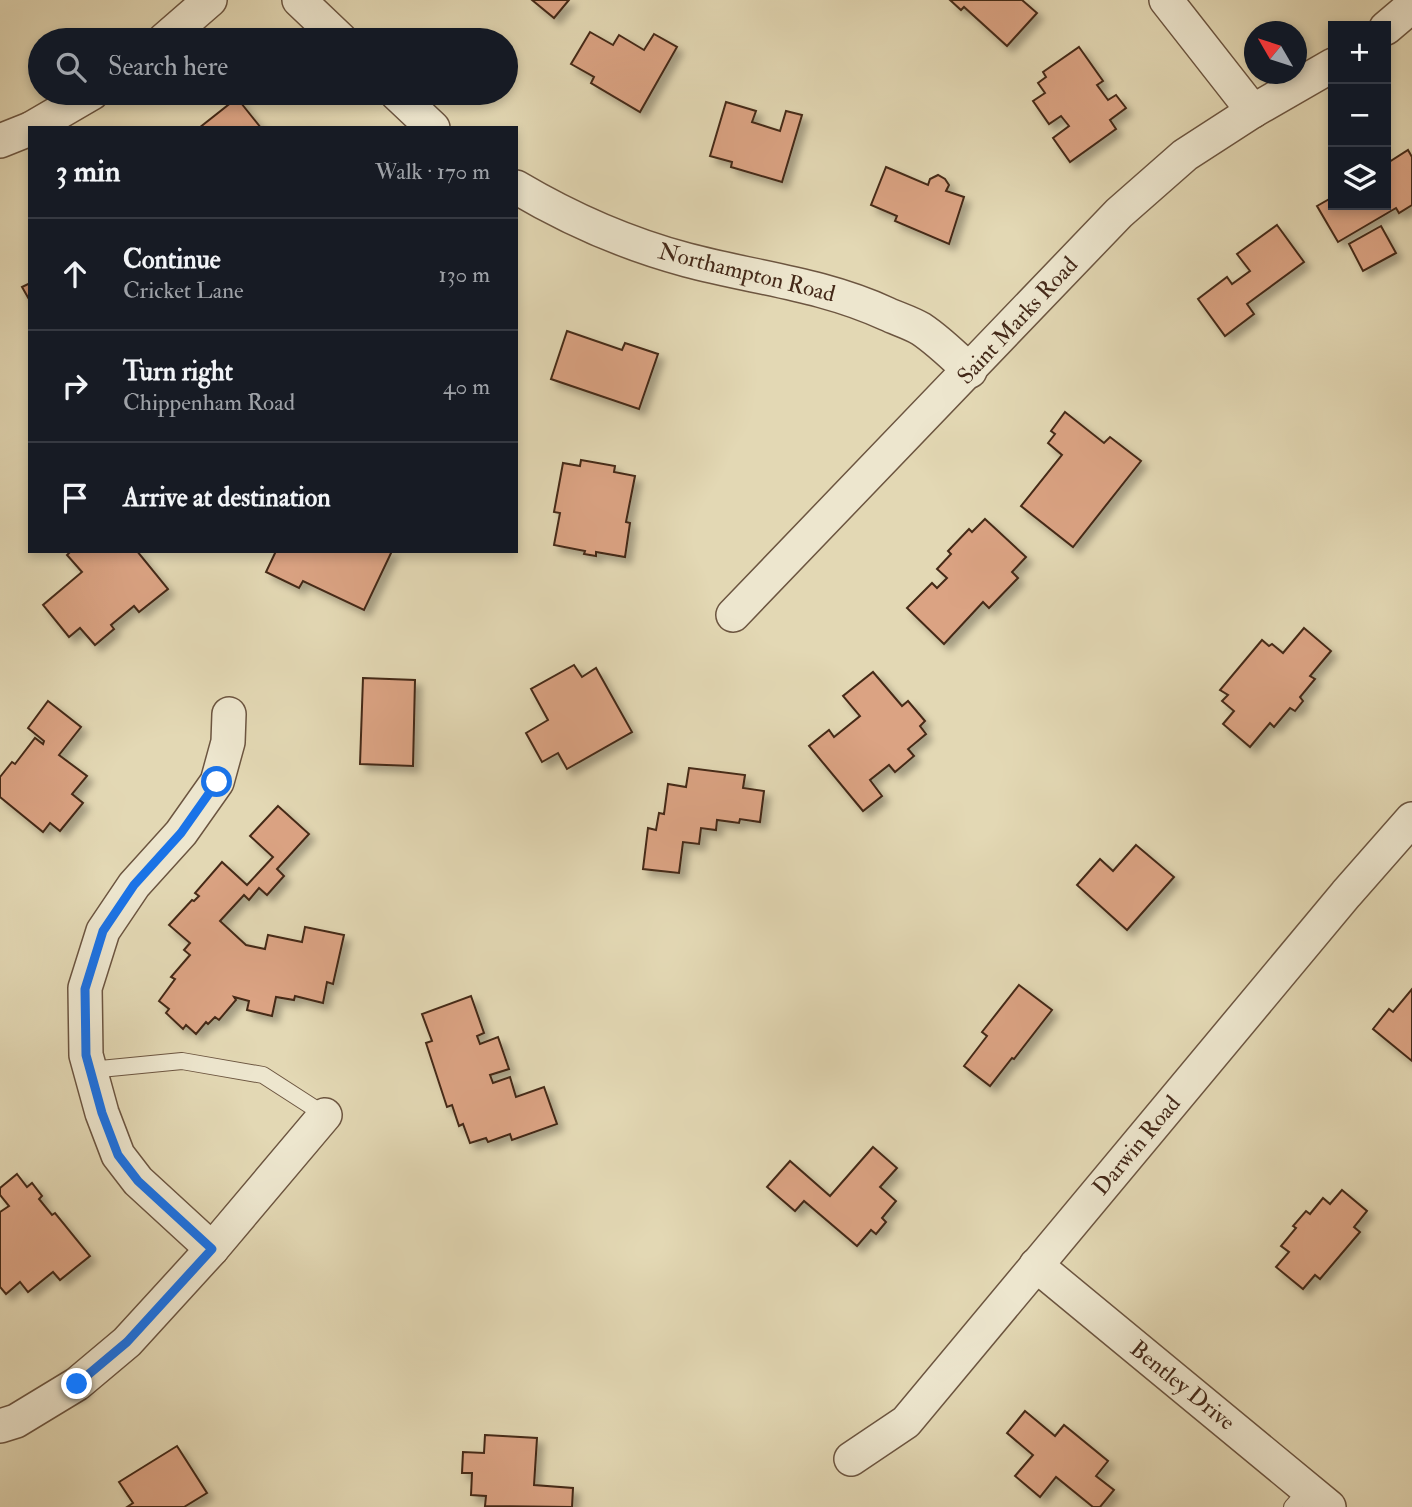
<!DOCTYPE html>
<html lang="en">
<head>
<meta charset="utf-8">
<style>
  :root { --surface:#171b24; --page:#20242c; --text:#f1f3f6; --muted:#9ea1a6; --line:#363941 }
  body { margin:0; font-family:"IM FELL Double Pica",serif; background:var(--page); color:var(--text) }
  .controls { position:absolute; right:21px; top:21px; display:grid; overflow:hidden; border-radius:0px; box-shadow:0 4px 10px #0003 }
  .controls button { width:63px; height:63px; display:grid; place-items:center; padding:0; border:0; border-bottom:2px solid var(--line); background:var(--surface); color:var(--text); font:35px sans-serif }
  .compass { position:absolute; left:1244px; top:21px; width:63px; height:63px; border-radius:50%; background:var(--surface); box-shadow:0 4px 10px #0003; rotate:309deg }
  .stop { position:absolute; width:21px; height:21px; margin:-16px; border:5px solid #1a73e8; border-radius:50%; background:#fff }
  .stop.end { background:#1a73e8; border-color:#fff; box-shadow:0 2px 7px #0008 }
  .list { margin:0; padding:0; list-style:none }
  h2 { display:flex; justify-content:space-between; align-items:center; height:91px; margin:0; padding:0 28px; font-size:30px }
  h2 small { font-size:23px; font-weight:400; color:var(--muted) }
  .list li { display:grid; grid-template-columns:46px 1fr auto; gap:21px; align-items:center; box-sizing:border-box; height:112px; padding:0 28px; border-top:2px solid var(--line) }
  .list b { display:block; font-size:26px; white-space:nowrap }
  .list p { margin:0; font-size:23px; white-space:nowrap; color:var(--muted) }
  .list em { font-size:23px; font-style:normal; color:var(--muted) }
  .icon { flex:none; width:38px; height:38px; fill:none; stroke:currentColor; stroke-width:2; stroke-linecap:round; stroke-linejoin:round }
  .map { position:relative; flex:none; width:1412px; height:1507px; overflow:hidden }
  .search { position:absolute; background:var(--surface); box-shadow:0 4px 10px #0003; left:28px; top:28px; width:490px; height:77px; display:flex; align-items:center; gap:18px; box-sizing:border-box; padding:0 24px; border-radius:38px; color:var(--muted); font-size:26px }
  .panel { position:absolute; background:var(--surface); box-shadow:0 4px 10px #0003; left:28px; top:126px; width:490px; height:427px; border-radius:0px }
  .map>svg:first-child { display:block }
  .building { fill:#dba383; stroke:#442919; stroke-width:2; filter:url(#shadow) }
  .lines { fill:none; stroke-linecap:round; stroke-linejoin:round }
  .lane-casing { stroke:#6c5540; stroke-width:18 }
  .street-casing { stroke:#6c5540; stroke-width:36 }
  .lane { stroke:#ede6ce; stroke-width:16 }
  .street { stroke:#ede6ce; stroke-width:33 }
  .route { stroke:#1a73e8; stroke-width:9 }
  .labels { text-anchor:middle; stroke-width:5; stroke-linejoin:round; paint-order:stroke }
  .street-label { font-size:23px; fill:#442919; stroke:#ede6ce }
</style>
</head>
<body>
<div class="map">
<svg width="1412" height="1507" viewBox="0 0 1412 1507">
  <defs>
    <filter id="shadow"><feDropShadow dx="6" dy="6" stdDeviation="3.5" flood-color="#0004"/></filter>
  </defs>
  <rect width="100%" height="100%" fill="#e3d8b4"/>
  <filter id="stains"><feTurbulence type="fractalNoise" baseFrequency=".00286" numOctaves="4"/><feColorMatrix values="0 0 0 0 .2 0 0 0 0 .09 0 0 0 0 .02 0 0 0 .5 -.17"/></filter>
  <radialGradient id="worn" r=".72"><stop offset=".6" stop-color="#630" stop-opacity="0"/><stop offset="1" stop-color="#630" stop-opacity=".3"/></radialGradient>
  <!-- building -->
  <g class="building">
    <path d="M532 0H569L554 18Z"/>
    <path d="M950 0H1022L1037 13 1007 46 964 7 961 10Z"/>
    <path d="M590 32 613 45 619 35 644 50 654 34 677 47 640 112 591 83 594 77 571 64Z"/>
    <path d="M1079 47 1103 81 1097 85 1108 100 1116 95 1126 108 1110 120 1116 129 1070 162 1053 138 1069 126 1061 116 1049 124 1033 101 1045 93 1038 83 1046 77 1043 72Z"/>
    <path d="M237 98 261 128H199Z"/>
    <path d="M726 102 756 111 752 122 780 131 786 111 802 115 782 182 731 167 732 162 710 156Z"/>
    <path d="M1408 150 1412 157V205L1399 213 1396 208 1338 242 1317 206 1333 197V205H1386V164Z"/>
    <path d="M886 167 928 185 930 179 938 175 945 179 949 185 946 191 964 197 949 244 895 221 897 216 871 205Z"/>
    <path d="M1277 225 1304 262 1247 304 1254 314 1225 336 1198 299 1227 277 1232 284 1250 271 1237 254Z"/>
    <path d="M1381 226 1396 253 1363 271 1349 244Z"/>
    <path d="M30 283V301L22 287Z"/>
    <path d="M567 331 622 350 625 343 658 354 639 409 551 379Z"/>
    <path d="M1065 412 1104 443 1110 437 1141 461 1073 547 1021 506 1062 455 1048 443 1055 434 1051 431Z"/>
    <path d="M581 460 615 466 614 472 635 476 626 522 630 523 625 557 596 552V556L584 554 585 551 554 545 560 513 554 512 563 463 580 466Z"/>
    <path d="M985 519 1026 557 1012 572 1018 578 989 608 983 602 944 644 907 608 932 583 937 588 947 578 937 569 951 554 948 551 969 529 972 532Z"/>
    <path d="M71 551H137L168 589 139 612 134 606 111 625 114 629 95 645 80 628 69 637 43 605 82 572 67 555Z"/>
    <path d="M276 551H392L364 610 303 581 299 588 266 572Z"/>
    <path d="M1304 628 1331 651 1310 676 1315 679 1300 697 1303 701 1295 711 1290 708 1274 727 1270 723 1250 747 1223 724 1234 711 1222 701 1228 695 1220 690 1262 640 1269 646 1272 644 1283 653Z"/>
    <path d="M574 665 582 677 596 668 632 732 567 769 558 753 542 762 526 733 548 720 531 689Z"/>
    <path d="M873 672 902 706 908 701 925 721 920 726 926 734 908 749 914 756 895 772 889 765 870 780 882 796 863 811 809 746 829 730 834 737 860 716 843 696Z"/>
    <path d="M363 678 415 680 413 766 360 764Z"/>
    <path d="M48 701 81 727 59 755 87 776 72 794 83 803 60 831 50 823 43 832 0 797V777L12 762 15 764 35 738 43 744 44 741 28 728Z"/>
    <path d="M689 768 745 775 743 788 764 791 760 822 740 819 739 823 717 820 716 830 701 828 699 844 683 842 679 873 643 869 648 828 656 830 659 813 664 814 668 784 686 787Z"/>
    <path d="M278 806 309 834 277 869 284 876 267 895 259 888 249 900 244 895 220 921 246 945 265 949 268 935 302 942 305 927 344 935 333 984 327 982 323 1003 295 996 294 1000 276 997 272 1016 247 1010 249 1001 234 997 236 1000 219 1020 215 1017 208 1024 206 1022 196 1034 186 1025 183 1029 166 1013 169 1009 159 1001 175 979 171 977 190 955 184 950 190 943 169 925 192 900 194 901 199 896 195 893 222 862 247 885 273 857 250 836Z"/>
    <path d="M1136 845 1174 877 1127 930 1077 885 1100 859 1113 871Z"/>
    <path d="M1019 985 1052 1010 1014 1059 1012 1058 990 1086 964 1066 987 1036 982 1032Z"/>
    <path d="M1412 989V1061L1373 1029 1389 1009 1393 1012Z"/>
    <path d="M471 996 484 1033 477 1036 480 1044 498 1037 509 1069 490 1075 493 1083 510 1077 516 1097 544 1087 557 1124 512 1140 510 1134 488 1142 486 1138 470 1143 463 1124 459 1126 452 1105 447 1107 426 1043 432 1041 422 1014Z"/>
    <path d="M873 1147 897 1168 880 1187 896 1201 882 1218 886 1222 876 1234 871 1230 857 1246 804 1201 795 1211 767 1187 790 1161 830 1196Z"/>
    <path d="M17 1174 27 1187 32 1183 42 1196 39 1199 52 1215 55 1213 90 1256 60 1280 53 1272 28 1292 20 1282 6 1294 0 1287V1212L9 1206 0 1195V1188Z"/>
    <path d="M1342 1190 1367 1211 1354 1227 1360 1232 1320 1279 1315 1275 1303 1289 1276 1267 1289 1252 1281 1246 1296 1228 1293 1226 1306 1211 1310 1214 1323 1198 1330 1204Z"/>
    <path d="M1025 1411 1055 1436 1064 1425 1108 1461 1096 1476 1114 1490 1100 1507H1093L1056 1477 1040 1497 1015 1476 1033 1455 1007 1433Z"/>
    <path d="M485 1435 537 1438 534 1485 573 1488 572 1507 485 1506 486 1496 471 1495 472 1473H462L463 1452 484 1453Z"/>
    <path d="M177 1446 207 1493 184 1507H127L133 1503 119 1482Z"/>
  </g>
  <g class="lines">
    <defs>
      <g id="lane">
        <path d="M90 1070 182 1061 263 1075 325 1115"/>
        <path d="M1292 1507 1308 1489"/>
      </g>
      <g id="street">
        <path d="M299 0 341 40"/>
        <path d="M1166 0 1253 111"/>
        <path d="M1386 28 1412 6"/>
        <path d="M164 40 210 0"/>
        <path d="M396 93 433 128"/>
        <path d="M32 128 92 93"/>
        <path d="M0 141 30 129"/>
        <path d="M516 187C570 219 627 244 687 260 755 278 822 284 887 314 898 319 911 323 921 329 939 341 954 356 970 371"/>
        <path d="M733 615 1119 213 1185 155 1253 111 1333 65"/>
        <path d="M212 1249 138 1181 118 1155 102 1113 86 1055 85 988 103 931 134 885 181 833 217 782 228 742 229 714"/>
        <path d="M1036 1265 1329 1507"/>
        <path d="M0 1426 16 1421 77 1384 127 1342 212 1249 325 1115"/>
        <path d="M851 1459 906 1422 1346 894 1412 819"/>
      </g>
    </defs>
    <!-- lane casing -->
    <use href="#lane" class="lane-casing"/>
    <!-- street casing -->
    <use href="#street" class="street-casing"/>
    <!-- lane -->
    <use href="#lane" class="lane"/>
    <!-- street -->
    <use href="#street" class="street"/>
  </g>
  <g class="lines">
    <!-- route -->
    <path class="route" d="M77 1384 127 1342 212 1249 138 1181 118 1155 102 1113 86 1055 85 989 103 931 134 885 181 833 217 782"/>
  </g>
  <g class="labels">
    <!-- street labels -->
    <g class="street-label">
      <text transform="translate(747 272) rotate(14)" y="8">Northampton Road</text>
      <text transform="translate(1017 320) rotate(-47)" y="8">Saint Marks Road</text>
      <text transform="translate(1136 1145) rotate(-50)" y="8">Darwin Road</text>
      <text transform="translate(1183 1385) rotate(39)" y="8">Bentley Drive</text>
    </g>
  </g>
  <rect width="100%" height="100%" filter="url(#stains)"/>
  <rect width="100%" height="100%" fill="url(#worn)"/>
</svg>
<div class="controls">
<button>+</button>
<button>−</button>
<button><svg class="icon" aria-label="layers" viewBox="0 0 24 24"><path d="M12 4l9 5-9 5-9-5zM3 14l9 5 9-5"/></svg></button>
</div>
<svg class="compass" viewBox="-18 -18 36 36"><path d="M0-13l5 13h-10z" fill="#e53935"/><path d="M0 13l5-13h-10z" fill="#9ea1a6"/></svg>
<div class="stop" style="left:217px;top:782px"></div>
<div class="stop end" style="left:77px;top:1384px"></div>
<div class="search"><svg class="icon" aria-label="search" viewBox="0 0 24 24"><circle cx="10" cy="10" r="6"/><path d="M15 15l6 6"/></svg>Search here</div>
<section class="panel">
<h2>3 min<small>Walk · 170 m</small></h2>
<ul class="list">
<li><svg class="icon" aria-label="ahead" viewBox="0 0 24 24"><path d="M12 20V5M6 11l6-6 6 6"/></svg><div><b>Continue</b><p>Cricket Lane</p></div><em>130 m</em></li>
<li><svg class="icon" aria-label="right" viewBox="0 0 24 24"><path d="M7 20v-9h11M14 6l5 5-5 5"/></svg><div><b>Turn right</b><p>Chippenham Road</p></div><em>40 m</em></li>
<li><svg class="icon" aria-label="arrive" viewBox="0 0 24 24"><path d="M6 21V4h12l-3 4 3 4H6"/></svg><div><b>Arrive at destination</b></div></li>
</ul>
</section>
</div>
</body>
</html>
